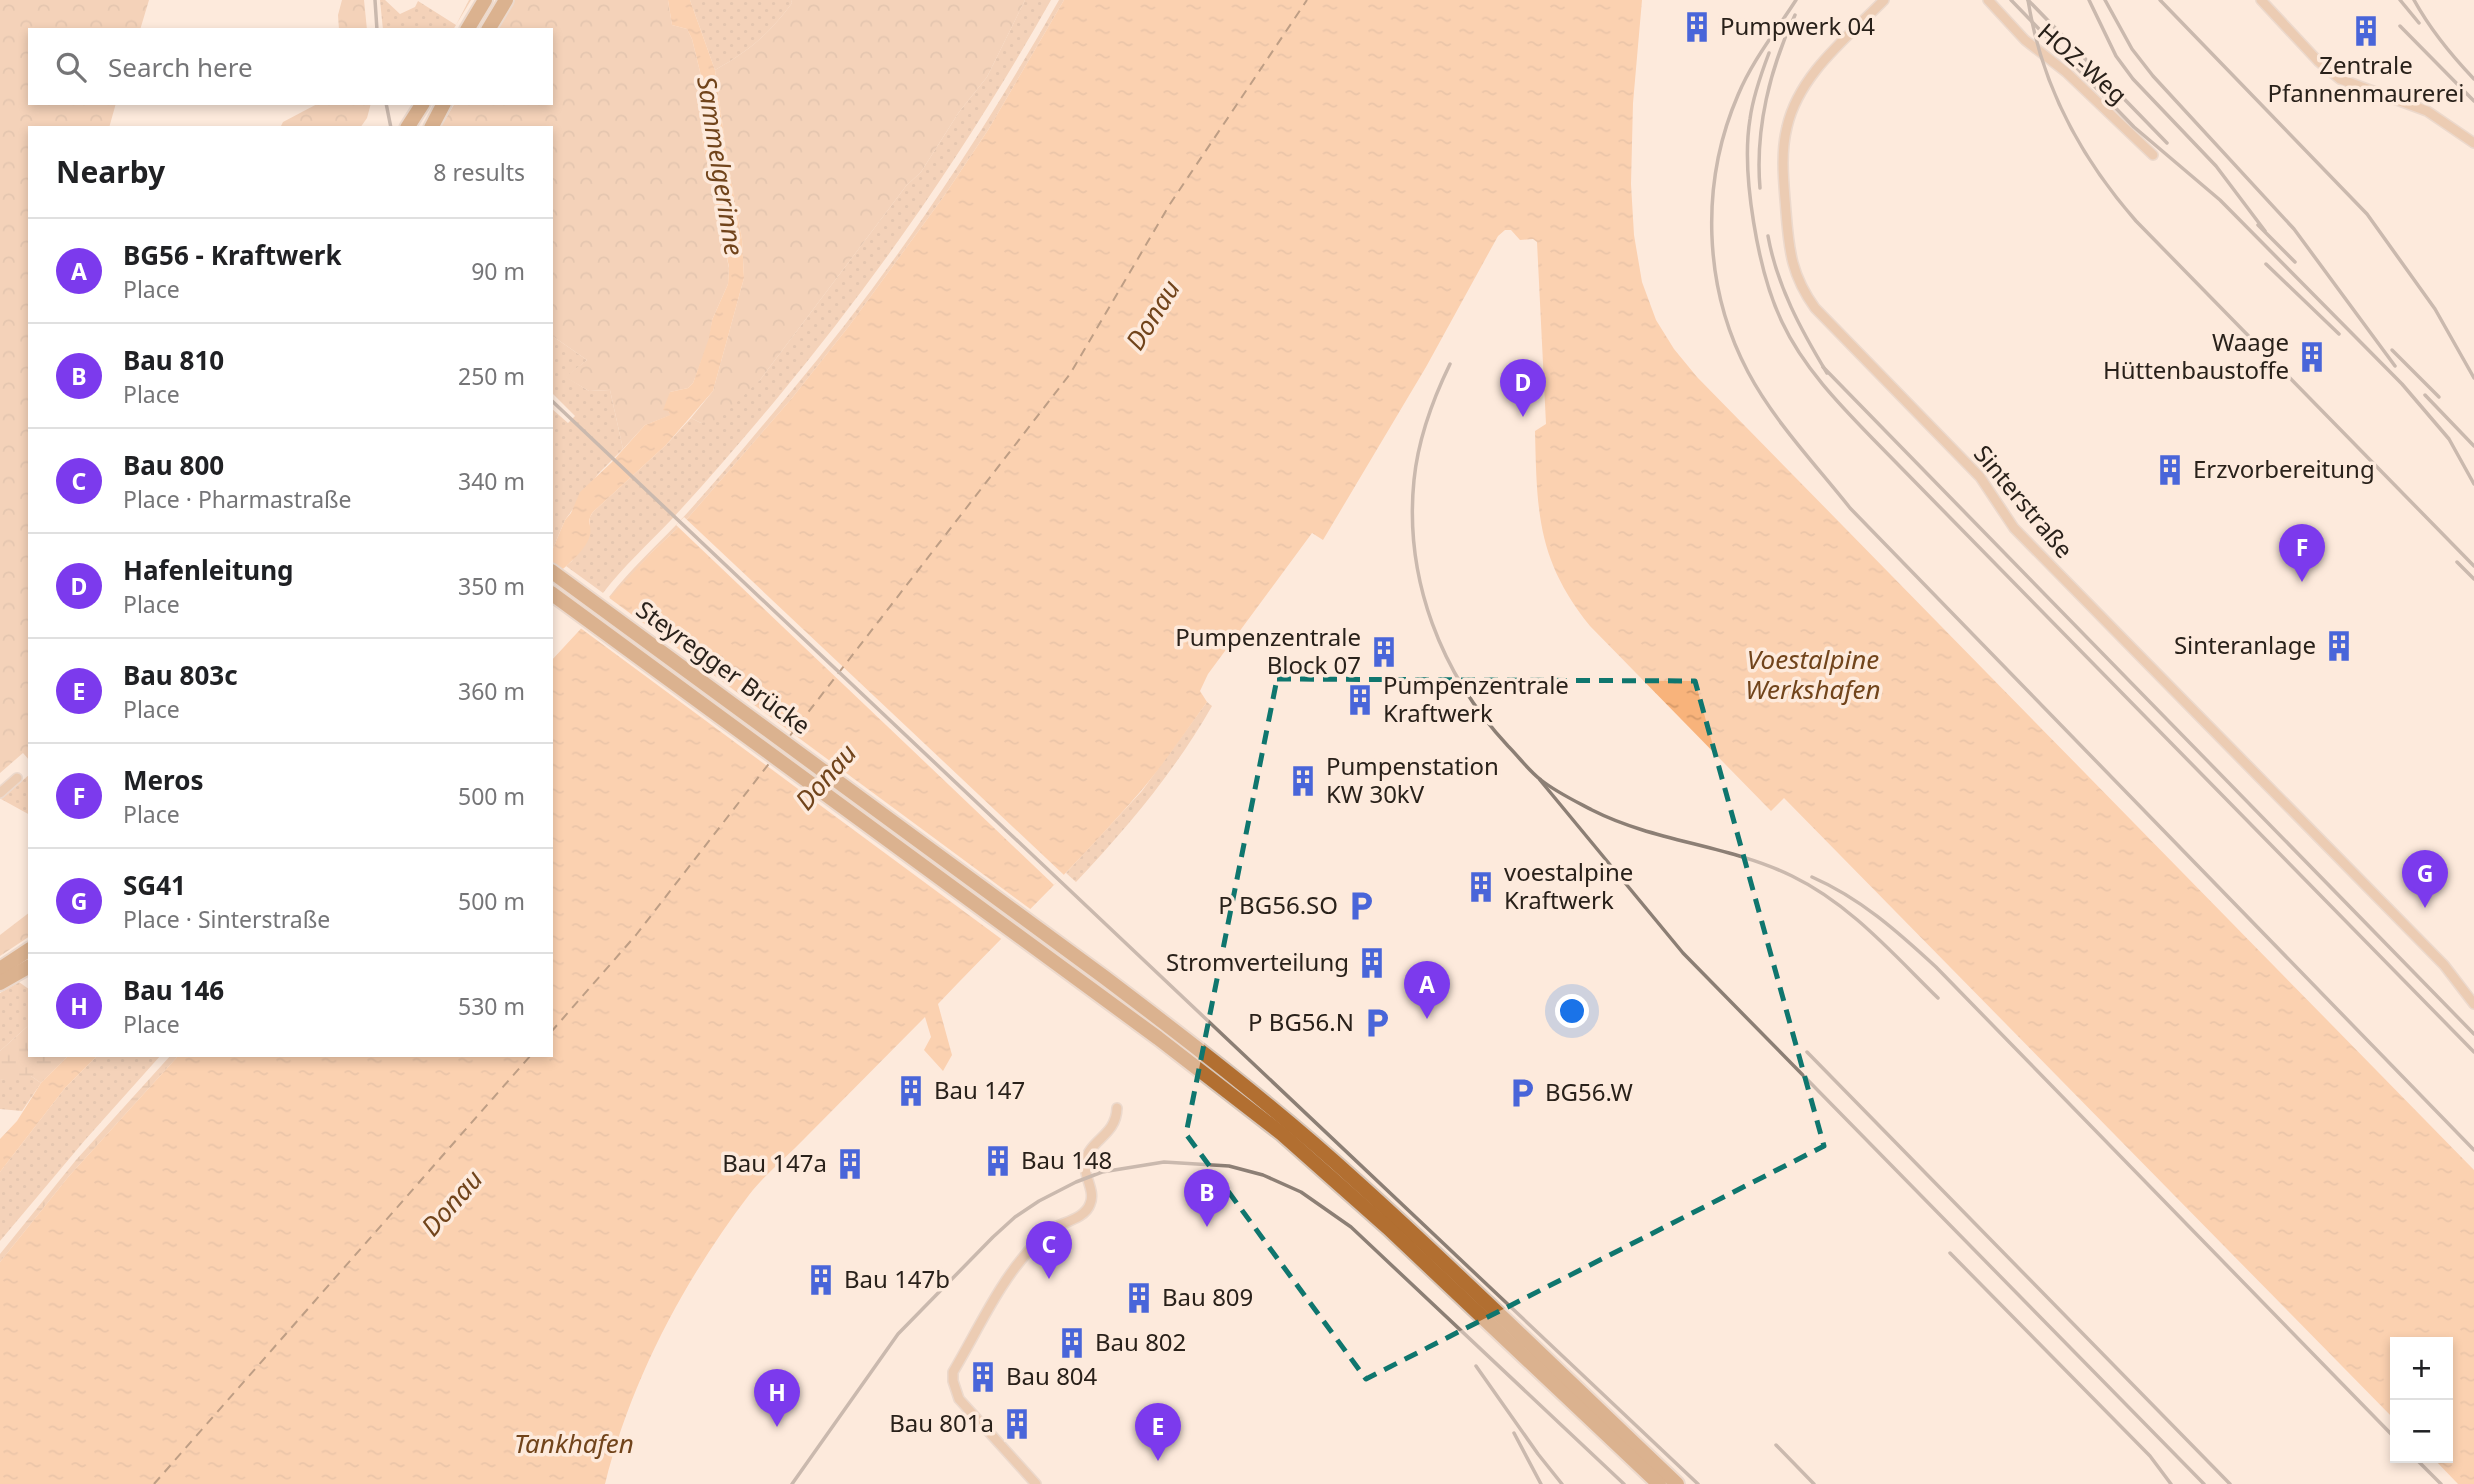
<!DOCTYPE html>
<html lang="en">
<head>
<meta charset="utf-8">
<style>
  :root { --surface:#fff; --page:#f6f6f6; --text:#202124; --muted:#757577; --line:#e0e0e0; --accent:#7c3aed }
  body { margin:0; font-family:"Noto Sans",sans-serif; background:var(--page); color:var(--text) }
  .controls { position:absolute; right:21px; bottom:21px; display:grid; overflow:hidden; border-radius:0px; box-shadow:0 4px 10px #0003 }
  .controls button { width:63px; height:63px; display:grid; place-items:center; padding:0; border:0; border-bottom:2px solid var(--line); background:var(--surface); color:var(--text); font:35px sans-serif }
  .you { position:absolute; left:1573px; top:1012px; width:24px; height:24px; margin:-18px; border:5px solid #fff; border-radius:50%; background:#1a73e8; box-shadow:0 0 0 10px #1a73e833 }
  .badge { display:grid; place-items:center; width:46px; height:46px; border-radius:50%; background:var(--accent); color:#fff; font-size:23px; font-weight:700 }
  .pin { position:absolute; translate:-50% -58px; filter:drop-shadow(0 2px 4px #0008) }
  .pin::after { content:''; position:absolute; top:37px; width:24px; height:21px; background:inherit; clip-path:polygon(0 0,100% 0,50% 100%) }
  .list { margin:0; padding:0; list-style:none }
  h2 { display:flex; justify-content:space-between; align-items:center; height:91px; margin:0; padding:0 28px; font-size:30px }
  h2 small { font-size:23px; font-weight:400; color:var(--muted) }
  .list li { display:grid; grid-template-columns:46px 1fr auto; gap:21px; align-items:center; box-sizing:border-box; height:105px; padding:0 28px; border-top:2px solid var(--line) }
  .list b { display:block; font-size:26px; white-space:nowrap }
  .list p { margin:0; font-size:23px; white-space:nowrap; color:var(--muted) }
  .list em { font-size:23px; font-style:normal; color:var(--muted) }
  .icon { flex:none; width:38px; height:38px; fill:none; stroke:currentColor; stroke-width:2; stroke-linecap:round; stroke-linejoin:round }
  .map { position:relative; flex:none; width:2474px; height:1484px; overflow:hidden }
  .search { position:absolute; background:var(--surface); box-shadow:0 4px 10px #0003; left:28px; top:28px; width:525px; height:77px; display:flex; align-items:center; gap:18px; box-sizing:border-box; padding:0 24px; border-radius:0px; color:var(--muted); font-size:26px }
  .panel { position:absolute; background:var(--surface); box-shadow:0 4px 10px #0003; left:28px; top:126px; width:525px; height:931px; border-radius:0px }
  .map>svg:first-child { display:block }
  .grass { fill:url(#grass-dots) }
  .forest { fill:url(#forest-crowns) }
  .wetland { fill:url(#wetland-marsh) }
  .water { fill:url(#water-ripples) }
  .pier { fill:#fdeadc }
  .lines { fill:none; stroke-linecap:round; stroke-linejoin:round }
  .ferry { stroke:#71441b; stroke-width:2; stroke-dasharray:9 7; stroke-linecap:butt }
  .street-casing { stroke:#d7c6b9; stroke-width:12 }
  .primary-casing { stroke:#d7c6b9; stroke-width:18 }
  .street { stroke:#d8a882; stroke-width:9 }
  .primary { stroke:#b26f31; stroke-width:14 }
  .rail { stroke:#8c7f75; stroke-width:3.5 }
  .marked { fill:none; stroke:#0f766e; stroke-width:5; stroke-dasharray:14 9; stroke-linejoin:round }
  .labels { text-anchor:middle; stroke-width:7; stroke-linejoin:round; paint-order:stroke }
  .poi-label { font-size:24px; fill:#29211a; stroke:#fdeadc; text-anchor:start }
  .street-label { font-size:24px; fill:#29211a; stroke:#fdeadc }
  .water-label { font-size:26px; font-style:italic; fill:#71441b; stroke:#fdeadc }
</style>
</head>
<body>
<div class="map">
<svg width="2474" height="1484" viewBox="0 0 2474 1484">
  <defs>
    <pattern id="grass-dots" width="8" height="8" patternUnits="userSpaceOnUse" patternTransform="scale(1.75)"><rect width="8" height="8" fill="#e8b68e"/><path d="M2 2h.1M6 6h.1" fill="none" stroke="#c79c7a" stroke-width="1.8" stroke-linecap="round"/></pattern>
    <pattern id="forest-crowns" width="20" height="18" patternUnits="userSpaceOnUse" patternTransform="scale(1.75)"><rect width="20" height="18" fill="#e8b68e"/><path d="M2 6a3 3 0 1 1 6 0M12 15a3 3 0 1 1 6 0" fill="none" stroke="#c79c7a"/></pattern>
    <pattern id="wetland-marsh" width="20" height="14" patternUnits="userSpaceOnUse" patternTransform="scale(1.75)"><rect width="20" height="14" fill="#e8b68e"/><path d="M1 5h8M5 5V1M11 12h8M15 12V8" fill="none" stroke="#c79c7a"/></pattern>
    <pattern id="water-ripples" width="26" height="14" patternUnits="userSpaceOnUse" patternTransform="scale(1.75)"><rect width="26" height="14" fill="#f8b37b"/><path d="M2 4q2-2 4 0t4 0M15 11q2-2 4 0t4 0" fill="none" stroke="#d59a6a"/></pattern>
  </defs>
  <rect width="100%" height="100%" fill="#fdeadc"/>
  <!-- grass -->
  <g class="grass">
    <path d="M380 0H385L400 14 415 7 418 1 456 25 469 0H471L453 30H383Z"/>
    <path d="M690 0H791L792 3C769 34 749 51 715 70Z"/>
    <path d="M1025 0H1051C972 140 882 272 779 396 744 438 708 480 671 520 648 544 624 566 603 593L566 566 572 561 590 528V517L593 512 666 445 691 418 701 423 760 380 906 186 921 172 959 112 987 77Z"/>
    <path d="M1059 0H1064L988 130 944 196 849 326 792 398 687 519 652 552 611 598 609 597C630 570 654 548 678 523 716 482 752 438 789 394 892 272 980 139 1059 0Z"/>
    <path d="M551 335 587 360 566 377 589 391 610 390 623 449 598 474 565 520 551 553V408L568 423 575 416 551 392Z"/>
    <path d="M1207 702 1212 706C1175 771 1127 828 1076 882L1066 873 1142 791Z"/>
    <path d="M30 774V815L1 799Z"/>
    <path d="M19 982 30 990V1024L0 1051V993Z"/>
    <path d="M98 1055H161L85 1140 0 1241V1172L65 1088Z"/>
    <path d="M15 1076H31L41 1083 22 1111 0 1109V1080Z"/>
  </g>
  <!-- forest -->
  <g class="forest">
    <path d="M0 0H149L140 30H30V103H116L109 128H30V761L23 753 0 773Z"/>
    <path d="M342 0H364L367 30H339L338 15Z"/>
    <path d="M513 0H668L672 25 687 29 692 39 703 84 701 103 704 126 702 139 729 268 728 284 712 320 710 338 693 383 688 388 670 392 668 411 671 415 645 425 623 449 610 390 589 391 565 377 587 360 551 335V128H440L455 103H551V30H497Z"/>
    <path d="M791 0H1025L987 77 959 112 921 172 906 186 760 380 718 420 701 423 691 418 713 391 744 278 742 239 728 163 715 70C749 51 769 34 792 3Z"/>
    <path d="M319 103H371L367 118 360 128H280L283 122Z"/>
    <path d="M30 912V936L0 956V935Z"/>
  </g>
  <!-- wetland -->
  <g class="wetland">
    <path d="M30 1024V1055H69L41 1083 31 1076 0 1080V1051Z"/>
    <path d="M171 1055H179L69 1176 0 1262V1254L76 1160Z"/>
  </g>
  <!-- water -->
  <g class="water">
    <path d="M668 0H690L715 70 728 163 742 239 744 278 713 391 666 445 593 512C586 521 592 525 590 535 587 550 563 569 551 579V553L565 520 571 513 580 492 611 463 645 425 670 415 668 411 663 410 670 392 688 388 693 383 709 338 712 320 728 284 729 267 702 139 704 126 701 103 703 84 692 39 687 29 672 25Z"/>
    <path d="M1064 0H1642L1633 103 1631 184 1634 235 1642 282 1656 320 1674 349 1697 377 2474 1170V1484H2458L2433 1458H2448V1342H2395V1420L1784 798 1771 811 1590 626C1537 560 1537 512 1535 431L1546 424 1537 242 1533 239 1520 240 1511 230H1505L1498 236 1426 367 1323 540 1312 533 1208 674 1200 691 1207 702C1185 732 1164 764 1140 792 1076 866 1005 933 938 1004L952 1055 943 1071 924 1050 931 1037 925 1017C885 1057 845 1098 805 1138 787 1157 765 1174 749 1195 684 1280 631 1380 605 1484H0V1262L69 1176 179 1055H551V661L652 552 687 519 792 398 849 326 944 196 988 130Z"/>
    <path d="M69 1055H98L65 1088 0 1172V1139L17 1121 41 1083Z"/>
  </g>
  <!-- pier -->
  <g class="pier">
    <path d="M684 517 1064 875 1066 878 1058 885 1056 883 1054 885 676 525Z"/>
    <path d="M608 597 1033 911 1004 941 579 627Z"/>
  </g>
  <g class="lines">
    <!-- ferry -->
    <g class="ferry">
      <path d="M789 737 1070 374 1170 204 1307 0"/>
      <path d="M551 1032 636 935 771 761"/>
      <path d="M154 1484 531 1055"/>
    </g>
    <defs>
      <g id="street">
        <path d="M1884 0C1848 37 1799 74 1787 127 1780 155 1784 184 1786 212 1789 252 1792 276 1815 308L1980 477 2014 528 2444 965 2474 1004"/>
        <path d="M1988 0 2025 40 2066 72 2153 155"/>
        <path d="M2261 0 2318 61 2340 79 2427 111 2474 143"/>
        <path d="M0 793 17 778"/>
        <path d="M1036 1484 959 1399 953 1381V1372C978 1330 1000 1280 1034 1245 1039 1240 1044 1234 1050 1230 1062 1222 1085 1219 1090 1204 1096 1191 1083 1176 1085 1162 1090 1139 1116 1136 1117 1108"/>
      </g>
      <g id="primary">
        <path d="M467 30 485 0"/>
        <path d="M488 30 506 0"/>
        <path d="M407 128 423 103"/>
        <path d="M431 128 444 103"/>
        <path d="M551 571 1104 977C1190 1042 1276 1108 1356 1181 1465 1279 1570 1383 1677 1484"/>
        <path d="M551 593 1158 1038 1282 1134 1388 1228 1659 1484"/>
        <path d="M0 969 30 949"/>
        <path d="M0 983 30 966"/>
      </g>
    </defs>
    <!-- street casing -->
    <use href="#street" class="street-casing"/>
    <!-- primary casing -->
    <use href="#primary" class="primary-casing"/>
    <!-- street -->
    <use href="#street" class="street"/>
    <!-- primary -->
    <use href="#primary" class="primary"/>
    <!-- rail -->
    <g class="rail">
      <path d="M375 0 377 30"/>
      <path d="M1796 0C1776 31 1752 61 1738 95 1700 183 1703 287 1748 372 1774 421 1815 464 1850 508L2474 1150"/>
      <path d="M2011 0 2134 127 2220 200 2402 384 2449 439 2474 484"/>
      <path d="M2028 0C2041 84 2080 157 2136 221L2474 566"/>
      <path d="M2028 0 2167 143"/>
      <path d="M2089 0 2116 56 2133 79 2216 166 2265 231"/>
      <path d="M2105 0 2132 49 2153 76 2294 229 2395 366"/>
      <path d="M2160 0 2367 214 2435 309 2474 378"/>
      <path d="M2400 0 2419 23"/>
      <path d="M2414 0C2430 29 2451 55 2474 79"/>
      <path d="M2400 26 2474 101"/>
      <path d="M1769 53C1761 74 1753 96 1750 119 1741 174 1758 272 1782 322 1803 367 1839 404 1873 439L2474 1052"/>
      <path d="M386 103 391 128"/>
      <path d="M1760 188C1755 129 1770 68 1795 15"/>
      <path d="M2258 225 2295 262"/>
      <path d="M1768 236C1777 286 1801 330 1827 373"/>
      <path d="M2266 264 2339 334"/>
      <path d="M2392 350 2439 397"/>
      <path d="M1450 364C1432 401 1418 440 1414 480 1404 579 1441 674 1508 746 1519 757 1529 771 1541 780 1556 792 1575 801 1592 810 1655 842 1729 845 1792 876 1850 904 1893 954 1938 998"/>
      <path d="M1823 367 2474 1034"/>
      <path d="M2425 395 2474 446"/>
      <path d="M551 400 1698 1484"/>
      <path d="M2457 562 2474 579"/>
      <path d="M1540 780 1683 953 2204 1484"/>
      <path d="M1812 877C1860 898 1897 931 1936 967L2395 1438"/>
      <path d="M1807 1052 2230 1484"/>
      <path d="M1950 1253 2150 1456 2171 1484"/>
      <path d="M1476 1366 1538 1454 1562 1484"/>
      <path d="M1514 1433 1541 1484"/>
      <path d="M1776 1445 1814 1484"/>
      <path d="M2415 1458 2441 1484"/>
      <path d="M792 1484 898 1334 993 1237 1015 1217 1039 1201 1076 1182 1102 1172 1164 1162 1229 1166 1263 1175 1301 1192 1351 1227 1624 1484"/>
    </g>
  </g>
  <!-- marked area -->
  <path d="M0 0H2474V1484H0ZM1277 679 1695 681 1824 1146 1366 1379 1186 1134Z" fill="#fdeadc" fill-opacity=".55" fill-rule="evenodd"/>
  <path class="marked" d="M1277 679 1695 681 1824 1146 1366 1379 1186 1134Z"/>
  <!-- icons -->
  <defs>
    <symbol id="building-bare" viewBox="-9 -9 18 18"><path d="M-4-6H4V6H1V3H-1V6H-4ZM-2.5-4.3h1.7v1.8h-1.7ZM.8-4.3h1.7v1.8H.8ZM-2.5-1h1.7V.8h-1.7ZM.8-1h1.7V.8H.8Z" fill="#4965d9" stroke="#fdeadc" stroke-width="2.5" paint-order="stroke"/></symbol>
    <symbol id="parking-bare" viewBox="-9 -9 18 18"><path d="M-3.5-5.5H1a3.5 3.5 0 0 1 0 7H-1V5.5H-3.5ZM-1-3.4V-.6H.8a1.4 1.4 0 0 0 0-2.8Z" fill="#4965d9" stroke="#fdeadc" stroke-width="2.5" paint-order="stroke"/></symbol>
  </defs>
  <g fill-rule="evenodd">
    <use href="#building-bare" x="1675" y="5" width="44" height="44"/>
    <use href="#building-bare" x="2344" y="9" width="44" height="44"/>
    <use href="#building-bare" x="2290" y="335" width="44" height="44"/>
    <use href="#building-bare" x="2148" y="448" width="44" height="44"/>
    <use href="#building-bare" x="2317" y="624" width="44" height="44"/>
    <use href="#building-bare" x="1362" y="630" width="44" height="44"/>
    <use href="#building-bare" x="1338" y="678" width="44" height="44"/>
    <use href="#building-bare" x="1281" y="759" width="44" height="44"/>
    <use href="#building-bare" x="1459" y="865" width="44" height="44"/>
    <use href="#parking-bare" x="1339" y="884" width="44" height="44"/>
    <use href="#building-bare" x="1350" y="941" width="44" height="44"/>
    <use href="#parking-bare" x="1355" y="1001" width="44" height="44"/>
    <use href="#building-bare" x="889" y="1069" width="44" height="44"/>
    <use href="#parking-bare" x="1500" y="1071" width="44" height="44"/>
    <use href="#building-bare" x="976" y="1139" width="44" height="44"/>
    <use href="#building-bare" x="828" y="1142" width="44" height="44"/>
    <use href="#building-bare" x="799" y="1258" width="44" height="44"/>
    <use href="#building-bare" x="1117" y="1276" width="44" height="44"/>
    <use href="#building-bare" x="1050" y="1321" width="44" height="44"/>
    <use href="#building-bare" x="961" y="1355" width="44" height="44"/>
    <use href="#building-bare" x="995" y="1402" width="44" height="44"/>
  </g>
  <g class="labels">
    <!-- poi labels -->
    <g class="poi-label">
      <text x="1720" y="35">Pumpwerk 04</text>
      <text x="2366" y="74" text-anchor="middle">Zentrale<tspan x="2366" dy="28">Pfannenmaurerei</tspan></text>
      <text x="2289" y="351" text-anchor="end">Waage<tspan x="2289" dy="28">Hüttenbaustoffe</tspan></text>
      <text x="2193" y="478">Erzvorbereitung</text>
      <text x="1361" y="646" text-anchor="end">Pumpenzentrale<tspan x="1361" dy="28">Block 07</tspan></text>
      <text x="2316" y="654" text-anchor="end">Sinteranlage</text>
      <text x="1383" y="694">Pumpenzentrale<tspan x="1383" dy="28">Kraftwerk</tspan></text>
      <text x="1326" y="775">Pumpenstation<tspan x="1326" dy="28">KW 30kV</tspan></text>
      <text x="1504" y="881">voestalpine<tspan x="1504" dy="28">Kraftwerk</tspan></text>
      <text x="1338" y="914" text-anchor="end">P BG56.SO</text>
      <text x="1349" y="971" text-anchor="end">Stromverteilung</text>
      <text x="1354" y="1031" text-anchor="end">P BG56.N</text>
      <text x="934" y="1099">Bau 147</text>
      <text x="1545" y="1101">BG56.W</text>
      <text x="1021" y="1169">Bau 148</text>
      <text x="827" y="1172" text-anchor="end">Bau 147a</text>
      <text x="844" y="1288">Bau 147b</text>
      <text x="1162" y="1306">Bau 809</text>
      <text x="1095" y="1351">Bau 802</text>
      <text x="1006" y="1385">Bau 804</text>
      <text x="994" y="1432" text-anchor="end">Bau 801a</text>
    </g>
    <!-- street labels -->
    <g class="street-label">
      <text transform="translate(2082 64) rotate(41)" y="8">HOZ-Weg</text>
      <text transform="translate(2023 502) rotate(50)" y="8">Sinterstraße</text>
      <text transform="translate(723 668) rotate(36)" y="8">Steyregger Brücke</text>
    </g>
    <!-- water labels -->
    <g class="water-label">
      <text transform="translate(720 166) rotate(81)" y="9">Sammelgerinne</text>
      <text transform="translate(1153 315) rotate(-58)" y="9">Donau</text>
      <text x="1813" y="669">Voestalpine<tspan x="1813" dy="30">Werkshafen</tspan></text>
      <text transform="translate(826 777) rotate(-49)" y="9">Donau</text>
      <text transform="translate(452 1203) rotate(-49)" y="9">Donau</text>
      <text x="574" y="1453">Tankhafen</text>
    </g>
  </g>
</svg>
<div class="controls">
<button>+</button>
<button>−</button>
</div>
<div class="you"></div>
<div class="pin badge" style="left:1427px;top:1019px">A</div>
<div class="pin badge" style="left:1207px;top:1227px">B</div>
<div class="pin badge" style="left:1049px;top:1279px">C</div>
<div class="pin badge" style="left:1523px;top:417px">D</div>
<div class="pin badge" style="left:1158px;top:1461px">E</div>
<div class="pin badge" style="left:2302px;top:582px">F</div>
<div class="pin badge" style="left:2425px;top:908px">G</div>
<div class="pin badge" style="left:777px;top:1427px">H</div>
<div class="search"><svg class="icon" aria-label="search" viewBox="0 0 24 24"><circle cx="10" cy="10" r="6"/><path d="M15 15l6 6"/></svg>Search here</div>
<section class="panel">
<h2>Nearby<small>8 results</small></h2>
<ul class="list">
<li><span class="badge">A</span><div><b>BG56 - Kraftwerk</b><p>Place</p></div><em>90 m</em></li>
<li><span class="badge">B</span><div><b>Bau 810</b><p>Place</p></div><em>250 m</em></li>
<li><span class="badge">C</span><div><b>Bau 800</b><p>Place · Pharmastraße</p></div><em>340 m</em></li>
<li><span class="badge">D</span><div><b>Hafenleitung</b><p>Place</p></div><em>350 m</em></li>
<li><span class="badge">E</span><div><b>Bau 803c</b><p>Place</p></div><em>360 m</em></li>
<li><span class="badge">F</span><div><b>Meros</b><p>Place</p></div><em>500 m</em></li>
<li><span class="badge">G</span><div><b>SG41</b><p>Place · Sinterstraße</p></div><em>500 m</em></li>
<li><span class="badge">H</span><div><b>Bau 146</b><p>Place</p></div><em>530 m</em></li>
</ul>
</section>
</div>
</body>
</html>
